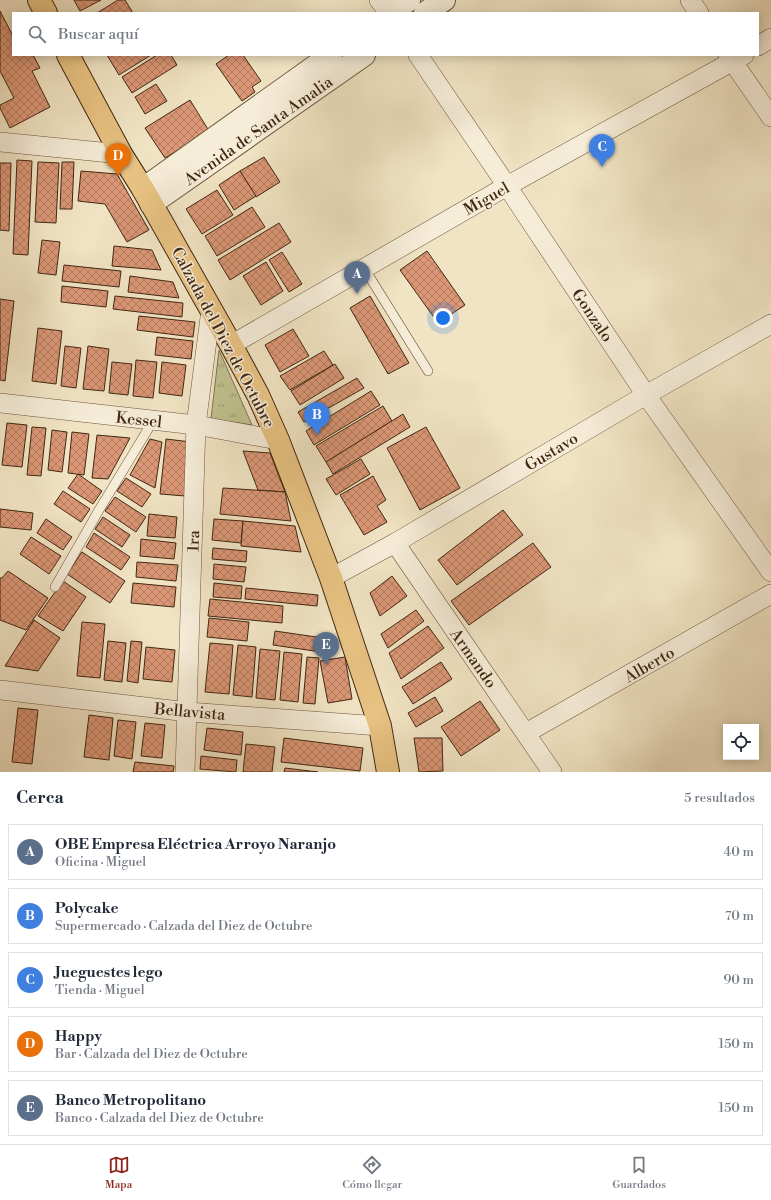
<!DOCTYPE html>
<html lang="es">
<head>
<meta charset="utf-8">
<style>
  :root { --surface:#fff; --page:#f6f6f7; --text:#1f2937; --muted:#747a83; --line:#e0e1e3; --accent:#8f2418 }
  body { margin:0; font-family:"Libre Bodoni",serif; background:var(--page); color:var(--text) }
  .controls { position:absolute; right:12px; bottom:12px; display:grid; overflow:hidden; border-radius:0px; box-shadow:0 2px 10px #0003 }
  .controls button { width:36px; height:36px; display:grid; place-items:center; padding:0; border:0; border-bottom:1px solid var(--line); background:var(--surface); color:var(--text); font:20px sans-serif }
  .you { position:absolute; left:443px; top:318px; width:14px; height:14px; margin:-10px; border:3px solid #fff; border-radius:50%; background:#1a73e8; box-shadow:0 0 0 6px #1a73e833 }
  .badge { display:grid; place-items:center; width:26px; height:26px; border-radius:50%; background:var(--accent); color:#fff; font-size:13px; font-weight:700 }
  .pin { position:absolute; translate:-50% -33px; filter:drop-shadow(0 1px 2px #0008) }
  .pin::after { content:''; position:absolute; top:21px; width:14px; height:12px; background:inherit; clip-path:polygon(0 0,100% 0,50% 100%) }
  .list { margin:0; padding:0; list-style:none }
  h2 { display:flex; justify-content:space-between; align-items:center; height:52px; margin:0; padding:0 16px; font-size:17px }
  h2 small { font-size:13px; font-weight:400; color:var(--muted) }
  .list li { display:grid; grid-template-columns:26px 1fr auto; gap:12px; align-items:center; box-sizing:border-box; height:56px; margin:0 8px 8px; padding:0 8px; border:1px solid var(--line); border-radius:0px }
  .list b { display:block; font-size:15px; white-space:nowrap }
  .list p { margin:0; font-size:13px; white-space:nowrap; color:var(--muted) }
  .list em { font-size:13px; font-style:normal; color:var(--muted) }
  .icon { flex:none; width:22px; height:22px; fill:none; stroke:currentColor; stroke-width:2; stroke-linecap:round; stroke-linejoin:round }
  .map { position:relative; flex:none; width:771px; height:772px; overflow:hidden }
  .search { position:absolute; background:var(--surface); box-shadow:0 2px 10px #0003; left:12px; right:12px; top:12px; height:44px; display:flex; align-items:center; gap:10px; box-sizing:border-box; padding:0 14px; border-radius:0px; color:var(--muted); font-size:15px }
  .sheet { height:372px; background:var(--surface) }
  nav { display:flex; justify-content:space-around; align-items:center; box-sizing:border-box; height:56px; border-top:1px solid var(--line); background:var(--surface); font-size:11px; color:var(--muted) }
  nav a { display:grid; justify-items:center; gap:2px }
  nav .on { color:var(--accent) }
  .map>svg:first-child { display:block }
  .park { fill:url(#park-tufts); stroke:#817451 }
  .building { fill:url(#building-cross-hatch); stroke:#412712 }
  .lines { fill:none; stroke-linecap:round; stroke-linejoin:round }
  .service-casing { stroke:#6d563e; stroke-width:10 }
  .minor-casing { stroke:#6d563e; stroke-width:20 }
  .tertiary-casing { stroke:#6d563e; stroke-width:24 }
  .primary-casing { stroke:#412712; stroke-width:24 }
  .service { stroke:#f6edd9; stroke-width:9 }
  .minor { stroke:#f6edd9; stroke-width:19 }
  .tertiary { stroke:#f6edd9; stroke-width:22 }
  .primary { stroke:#e8c282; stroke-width:22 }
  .labels { text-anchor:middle; stroke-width:3; stroke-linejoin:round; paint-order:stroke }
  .street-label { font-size:16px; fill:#412712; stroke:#f6edd9 }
</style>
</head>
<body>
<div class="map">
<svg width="771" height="772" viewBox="0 0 771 772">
  <defs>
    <pattern id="park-tufts" width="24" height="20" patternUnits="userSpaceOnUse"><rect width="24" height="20" fill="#c1c290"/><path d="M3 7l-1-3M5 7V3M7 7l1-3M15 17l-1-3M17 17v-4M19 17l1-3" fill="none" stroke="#9e9e74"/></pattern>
    <pattern id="building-cross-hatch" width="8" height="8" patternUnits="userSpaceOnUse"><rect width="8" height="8" fill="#db9776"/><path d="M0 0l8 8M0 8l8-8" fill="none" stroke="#b37b5f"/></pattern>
  </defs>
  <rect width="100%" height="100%" fill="#f1e4c4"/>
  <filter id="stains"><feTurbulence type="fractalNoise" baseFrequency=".005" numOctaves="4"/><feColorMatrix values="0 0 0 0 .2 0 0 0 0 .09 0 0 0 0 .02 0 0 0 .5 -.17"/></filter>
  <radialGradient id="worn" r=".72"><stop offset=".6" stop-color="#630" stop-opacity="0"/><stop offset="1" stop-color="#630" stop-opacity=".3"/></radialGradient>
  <!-- park -->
  <path class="park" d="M219 350 252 425 211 419Z"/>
  <!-- building -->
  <g class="building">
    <path d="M74 0H101L80 11Z"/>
    <path d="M118 0H125L133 13H97Z"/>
    <path d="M0 11 13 36V55H33L40 68 32 71 50 107 10 128 0 108V105L14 98 0 71Z"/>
    <path d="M107 55H151L119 75Z"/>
    <path d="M157 55H171L177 65 132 93 122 77Z"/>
    <path d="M229 55H243L261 81 252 87 255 92 242 101 216 64Z"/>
    <path d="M156 84 167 101 145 114 135 97Z"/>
    <path d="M190 100 209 131 165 158 145 128Z"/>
    <path d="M264 157 280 182 256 197 240 171Z"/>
    <path d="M17 160 32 161 28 255 13 254Z"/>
    <path d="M38 162 59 163 56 223 35 222Z"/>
    <path d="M62 162H74L72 209H60Z"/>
    <path d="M0 163H11L9 231 0 230Z"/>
    <path d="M81 171 117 174 149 230 127 242 105 204 78 201Z"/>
    <path d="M240 171 256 196 234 210 219 185Z"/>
    <path d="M217 190 233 215 202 234 186 209Z"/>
    <path d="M252 207 265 227 217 256 205 236Z"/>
    <path d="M279 223 291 242 230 280 218 260Z"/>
    <path d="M42 240 60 242 56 275 38 273Z"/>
    <path d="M114 246 152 250 161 270 112 266Z"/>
    <path d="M427 251 465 305 438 323 400 270Z"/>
    <path d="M282 252 302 284 289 292 269 260Z"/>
    <path d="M266 262 283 291 261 305 243 276Z"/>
    <path d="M64 265 121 271 119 287 62 281Z"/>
    <path d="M130 276 173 282 179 298 128 292Z"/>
    <path d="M62 286 108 291 106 307 61 302Z"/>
    <path d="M115 296 183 303 182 317 113 309Z"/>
    <path d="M370 296 409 363 388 374 350 308Z"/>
    <path d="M0 299 14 301 5 381 0 380Z"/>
    <path d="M139 316 195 322 193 337 137 330Z"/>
    <path d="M38 328 62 331 56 384 32 381Z"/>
    <path d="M293 329 309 356 280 372 265 345Z"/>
    <path d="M157 337 193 341 191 359 155 355Z"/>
    <path d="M65 346 81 348 76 388 61 386Z"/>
    <path d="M88 346 109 349 104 391 83 389Z"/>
    <path d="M324 351 333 365 290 390 280 376Z"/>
    <path d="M136 360 157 362 153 398 133 396Z"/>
    <path d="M112 362 132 364 128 395 109 393Z"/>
    <path d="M162 362 186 365 182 396 159 393Z"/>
    <path d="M335 364 344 378 300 405 291 391Z"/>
    <path d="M357 378 364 388 304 422 298 412Z"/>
    <path d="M371 391 380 405 314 445 306 431Z"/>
    <path d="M383 406 392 421 326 462 316 446Z"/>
    <path d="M403 414 410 427 333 474 326 462Z"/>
    <path d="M7 423 27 425 22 467 2 465Z"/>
    <path d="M32 427 46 428 41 476 27 475Z"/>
    <path d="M426 427 460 488 420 510 387 448Z"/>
    <path d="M52 430 67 432 62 472 48 470Z"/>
    <path d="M72 432 89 434 84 475 68 473Z"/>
    <path d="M97 435 130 438 108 479 92 478Z"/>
    <path d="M150 439 162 442 155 488 130 475Z"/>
    <path d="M166 439 191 442 185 496 160 494Z"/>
    <path d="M243 451 270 453 285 492 258 490Z"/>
    <path d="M361 459 370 474 336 495 326 479Z"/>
    <path d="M78 474 102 491 93 504 68 488Z"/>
    <path d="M373 476 386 500 377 506 387 522 364 535 340 495Z"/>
    <path d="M126 478 151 494 142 507 117 491Z"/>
    <path d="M223 488 285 492 291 521 220 514Z"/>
    <path d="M63 491 90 509 81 522 54 504Z"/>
    <path d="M115 497 146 517 136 532 105 511Z"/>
    <path d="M0 509 33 513 31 530 0 527Z"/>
    <path d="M503 510 523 535 457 585 438 560Z"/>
    <path d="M149 514 177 517 175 538 147 536Z"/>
    <path d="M103 517 130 535 122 547 95 529Z"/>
    <path d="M46 519 72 537 63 550 37 533Z"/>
    <path d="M214 519 243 521 241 543 212 540Z"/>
    <path d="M243 521 295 526 301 552 241 546Z"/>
    <path d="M94 533 130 557 121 570 86 547Z"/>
    <path d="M31 537 61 556 49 574 20 554Z"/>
    <path d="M141 539 176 543 174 559 140 556Z"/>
    <path d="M533 543 551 567 469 625 451 601Z"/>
    <path d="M213 548 247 551 246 562 212 559Z"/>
    <path d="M82 552 125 581 110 603 67 574Z"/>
    <path d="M137 562 178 565 176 581 136 577Z"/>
    <path d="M214 564 246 567 244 582 213 579Z"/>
    <path d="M8 571 48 598 26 630 0 620V578H2Z"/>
    <path d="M392 576 407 596 380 616 370 593Z"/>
    <path d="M63 581 86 597 63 631 38 616Z"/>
    <path d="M133 583 176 587 174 607 131 603Z"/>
    <path d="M214 583 242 586 241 599 213 597Z"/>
    <path d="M246 588 318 595 317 606 245 599Z"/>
    <path d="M210 599 283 606 282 623 208 616Z"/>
    <path d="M416 610 424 621 388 648 381 634Z"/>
    <path d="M209 618 249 622 247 641 207 637Z"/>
    <path d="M34 620 60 638 38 671 5 666Z"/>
    <path d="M82 622 105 624 100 678 77 676Z"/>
    <path d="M428 626 444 648 401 679 389 653Z"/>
    <path d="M275 631 330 639 328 653 273 645Z"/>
    <path d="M108 641 126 643 122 682 104 680Z"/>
    <path d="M131 641 142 642 138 683 127 681Z"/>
    <path d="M210 643 233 645 229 694 205 692Z"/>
    <path d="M238 645 256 647 252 697 233 695Z"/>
    <path d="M146 647 175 650 172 682 143 679Z"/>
    <path d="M260 649 280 651 275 700 256 698Z"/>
    <path d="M284 652 302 654 298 702 280 700Z"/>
    <path d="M307 657 319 658 315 704 303 703Z"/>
    <path d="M345 657 352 699 328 703 320 661Z"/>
    <path d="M441 662 452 679 413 704 402 687Z"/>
    <path d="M435 697 443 711 416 727 408 713Z"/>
    <path d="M480 701 500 730 461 756 441 727Z"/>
    <path d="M18 708 38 710 32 764 12 762Z"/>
    <path d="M89 715 113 718 109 760 84 757Z"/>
    <path d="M118 720 136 722 132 759 114 756Z"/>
    <path d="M145 723 165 725 162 758 141 756Z"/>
    <path d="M207 728 243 732 241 755 204 750Z"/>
    <path d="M284 738 363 748 360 771 281 762Z"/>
    <path d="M414 738H442L443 771 419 772Z"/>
    <path d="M246 744 275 747 272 772H243Z"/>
    <path d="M201 756 237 760 236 772 200 769Z"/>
    <path d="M135 762 174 766 173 772H133Z"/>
    <path d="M285 768 318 772H284Z"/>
  </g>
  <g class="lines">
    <defs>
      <g id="service">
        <path d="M364 268 428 371"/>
        <path d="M55 587 99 510 153 421"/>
      </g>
      <g id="minor">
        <path d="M379 0 389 13"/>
        <path d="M690 0 699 13"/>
        <path d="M758 46 771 38"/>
        <path d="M418 55 507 186 646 395 771 572"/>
        <path d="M728 55 771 117"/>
        <path d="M0 142 121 154"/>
        <path d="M231 345 507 186 744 55"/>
        <path d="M0 403 196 425 278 440"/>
        <path d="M395 543 552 772"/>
        <path d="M331 578 395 543 646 395 771 324"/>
        <path d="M0 690 188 712 380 726"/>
        <path d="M526 733 771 594"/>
        <path d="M185 772 196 425 211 310"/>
      </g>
      <g id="tertiary">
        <path d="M390 13 409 0"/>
        <path d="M425 13 444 0"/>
        <path d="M143 189 331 55"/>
        <path d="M151 204 364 55"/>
      </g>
      <g id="primary">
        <path d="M39 0 46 13"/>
        <path d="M68 55 121 154 143 189 231 345 258 395 278 440 331 578 380 726 388 772"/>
      </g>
    </defs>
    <!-- service casing -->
    <use href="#service" class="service-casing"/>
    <!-- minor casing -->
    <use href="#minor" class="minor-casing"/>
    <!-- tertiary casing -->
    <use href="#tertiary" class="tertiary-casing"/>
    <!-- primary casing -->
    <use href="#primary" class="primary-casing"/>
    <!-- service -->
    <use href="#service" class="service"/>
    <!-- minor -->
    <use href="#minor" class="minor"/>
    <!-- tertiary -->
    <use href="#tertiary" class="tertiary"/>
    <!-- primary -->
    <use href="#primary" class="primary"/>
  </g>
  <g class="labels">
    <!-- street labels -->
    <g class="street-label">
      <text transform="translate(258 130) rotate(-35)" y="6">Avenida de Santa Amalia</text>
      <text transform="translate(486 198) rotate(-30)" y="6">Miguel</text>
      <text transform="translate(593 315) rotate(56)" y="6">Gonzalo</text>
      <text transform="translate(224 337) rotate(62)" y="6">Calzada del Diez de Octubre</text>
      <text transform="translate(139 419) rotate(6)" y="6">Kessel</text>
      <text transform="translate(551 451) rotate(-31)" y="6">Gustavo</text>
      <text transform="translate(193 541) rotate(-88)" y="6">1ra</text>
      <text transform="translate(474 658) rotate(55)" y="6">Armando</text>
      <text transform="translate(649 664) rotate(-30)" y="6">Alberto</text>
      <text transform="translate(190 711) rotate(5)" y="6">Bellavista</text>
    </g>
  </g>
  <rect width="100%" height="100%" filter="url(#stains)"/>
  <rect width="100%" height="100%" fill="url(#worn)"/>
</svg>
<div class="controls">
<button><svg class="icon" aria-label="locate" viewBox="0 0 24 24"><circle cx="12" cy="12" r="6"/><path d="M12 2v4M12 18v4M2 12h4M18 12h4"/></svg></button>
</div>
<div class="you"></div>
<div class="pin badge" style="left:357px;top:294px;background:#5c6f8a">A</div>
<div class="pin badge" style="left:317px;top:435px;background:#3f7fe0">B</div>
<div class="pin badge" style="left:602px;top:167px;background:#3f7fe0">C</div>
<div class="pin badge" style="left:118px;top:176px;background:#e8710a">D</div>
<div class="pin badge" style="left:326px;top:665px;background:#5c6f8a">E</div>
<div class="search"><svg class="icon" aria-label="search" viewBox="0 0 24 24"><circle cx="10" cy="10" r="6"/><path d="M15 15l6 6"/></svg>Buscar aquí</div>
</div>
<section class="sheet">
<h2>Cerca<small>5 resultados</small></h2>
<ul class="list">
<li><span class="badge" style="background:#5c6f8a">A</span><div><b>OBE Empresa Eléctrica Arroyo Naranjo</b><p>Oficina · Miguel</p></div><em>40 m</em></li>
<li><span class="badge" style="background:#3f7fe0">B</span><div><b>Polycake</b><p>Supermercado · Calzada del Diez de Octubre</p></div><em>70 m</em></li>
<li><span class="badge" style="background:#3f7fe0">C</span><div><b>Jueguestes lego</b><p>Tienda · Miguel</p></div><em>90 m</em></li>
<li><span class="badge" style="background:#e8710a">D</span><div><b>Happy</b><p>Bar · Calzada del Diez de Octubre</p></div><em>150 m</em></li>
<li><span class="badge" style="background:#5c6f8a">E</span><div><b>Banco Metropolitano</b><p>Banco · Calzada del Diez de Octubre</p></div><em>150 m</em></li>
</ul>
</section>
<nav>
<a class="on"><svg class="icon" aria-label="map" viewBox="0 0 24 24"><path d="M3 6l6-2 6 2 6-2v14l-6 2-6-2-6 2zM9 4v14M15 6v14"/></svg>Mapa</a>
<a><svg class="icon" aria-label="directions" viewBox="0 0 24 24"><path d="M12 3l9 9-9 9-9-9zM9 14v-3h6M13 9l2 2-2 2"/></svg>Cómo llegar</a>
<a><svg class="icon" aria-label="saved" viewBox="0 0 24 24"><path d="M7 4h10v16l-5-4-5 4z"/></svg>Guardados</a>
</nav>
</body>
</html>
